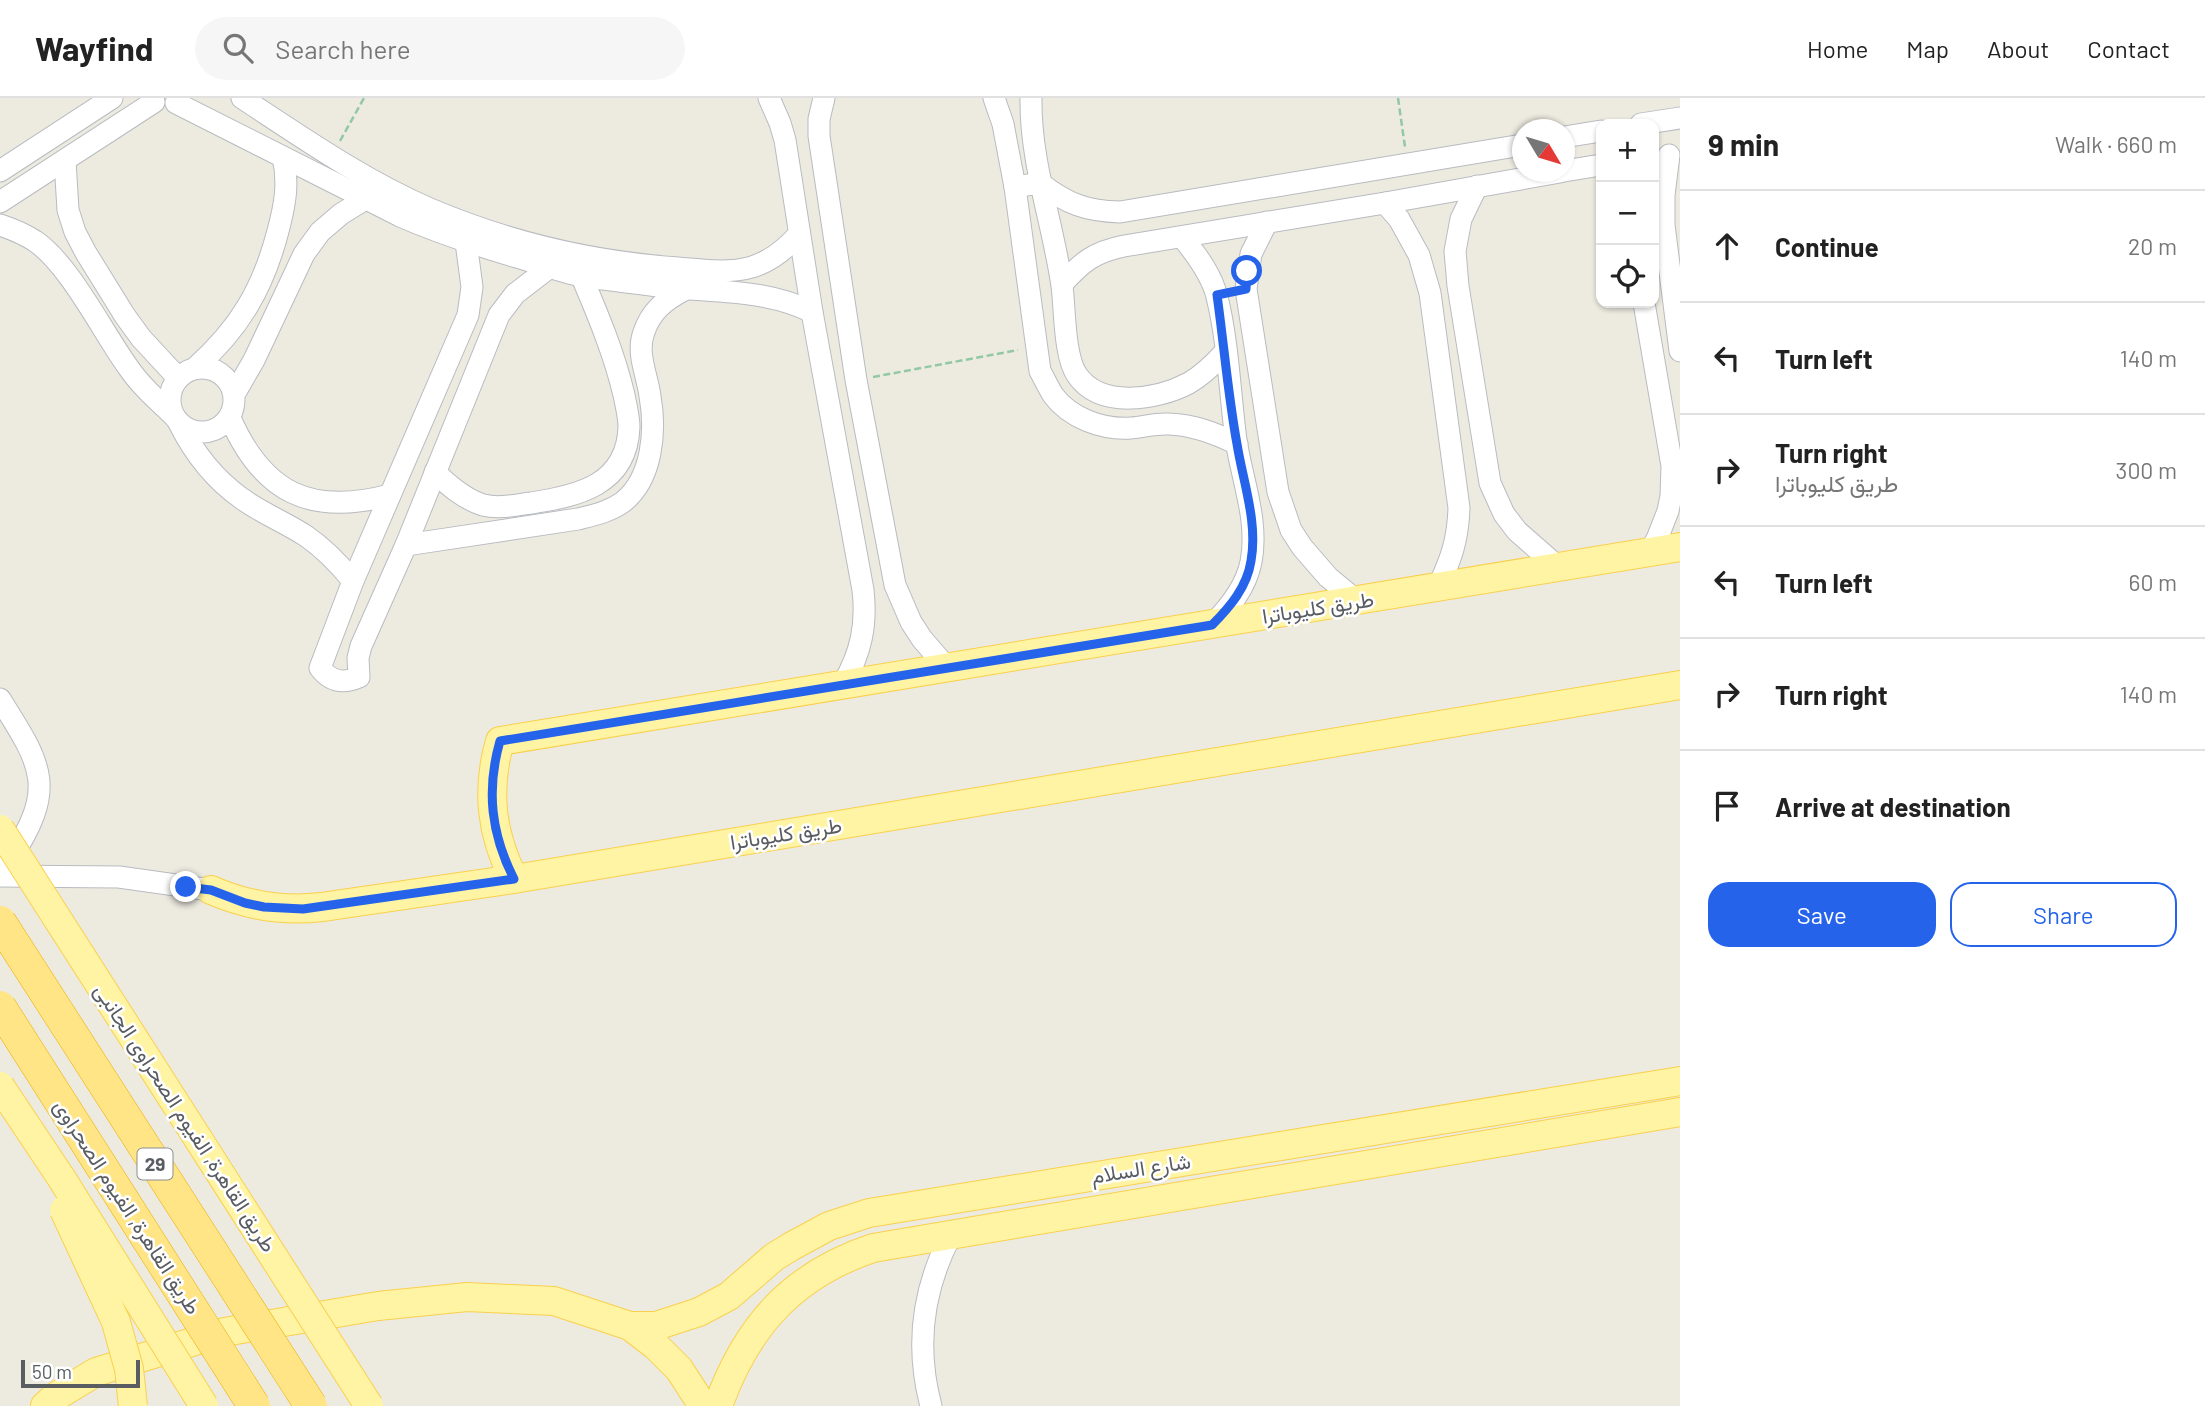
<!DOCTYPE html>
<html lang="en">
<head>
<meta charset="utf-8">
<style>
  :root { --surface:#fff; --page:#f6f6f6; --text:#222; --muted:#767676; --line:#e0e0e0; --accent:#2563eb }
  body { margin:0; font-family:Barlow,Vazirmatn,sans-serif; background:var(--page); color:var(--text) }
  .controls { position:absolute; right:21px; top:21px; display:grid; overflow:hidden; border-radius:14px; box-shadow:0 2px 5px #0004 }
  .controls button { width:63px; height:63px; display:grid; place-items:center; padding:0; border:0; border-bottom:2px solid var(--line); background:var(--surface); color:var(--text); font:35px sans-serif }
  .compass { position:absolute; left:1512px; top:21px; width:63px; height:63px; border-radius:50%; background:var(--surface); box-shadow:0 2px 5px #0004; rotate:128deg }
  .scale { position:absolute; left:21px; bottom:18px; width:119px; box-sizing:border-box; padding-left:7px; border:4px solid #595d62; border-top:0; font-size:19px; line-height:24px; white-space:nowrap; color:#595d62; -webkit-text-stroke:5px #fff; paint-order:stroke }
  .stop { position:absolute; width:21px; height:21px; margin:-16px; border:5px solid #2563eb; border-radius:50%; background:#fff }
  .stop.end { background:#2563eb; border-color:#fff; box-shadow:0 2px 7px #0008 }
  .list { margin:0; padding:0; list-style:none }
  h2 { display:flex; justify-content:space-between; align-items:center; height:91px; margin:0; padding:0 28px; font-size:30px }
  h2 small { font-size:23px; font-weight:400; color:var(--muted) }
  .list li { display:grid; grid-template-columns:46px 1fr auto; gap:21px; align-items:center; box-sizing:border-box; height:112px; padding:0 28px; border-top:2px solid var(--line) }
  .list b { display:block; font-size:26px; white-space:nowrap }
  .list p { margin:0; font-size:23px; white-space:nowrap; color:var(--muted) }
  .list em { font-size:23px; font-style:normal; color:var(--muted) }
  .actions { display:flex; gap:14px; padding:21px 28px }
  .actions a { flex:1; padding:16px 0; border:2px solid var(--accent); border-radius:21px; text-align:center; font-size:24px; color:var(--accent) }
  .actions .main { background:var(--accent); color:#fff }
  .icon { flex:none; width:38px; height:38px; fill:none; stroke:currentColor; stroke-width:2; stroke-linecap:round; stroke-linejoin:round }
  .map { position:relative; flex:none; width:1680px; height:1308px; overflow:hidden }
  header { display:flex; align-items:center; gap:42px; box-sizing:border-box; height:98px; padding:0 35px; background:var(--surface); border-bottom:2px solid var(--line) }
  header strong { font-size:33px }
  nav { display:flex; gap:38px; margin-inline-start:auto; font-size:24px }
  .search { width:490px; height:63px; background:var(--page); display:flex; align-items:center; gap:18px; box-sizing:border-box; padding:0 24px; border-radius:38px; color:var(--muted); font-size:26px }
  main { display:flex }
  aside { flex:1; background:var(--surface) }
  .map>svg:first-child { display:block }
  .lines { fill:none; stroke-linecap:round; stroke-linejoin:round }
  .minor-casing { stroke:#b8bbc0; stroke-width:23 }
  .major-casing { stroke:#f9d04e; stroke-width:30 }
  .path { stroke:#93c8a4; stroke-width:2.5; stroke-dasharray:7 3.5; stroke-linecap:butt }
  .minor { stroke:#fff; stroke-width:21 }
  .major { stroke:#fff4a3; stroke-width:28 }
  .major-bridge-casing { stroke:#f9d04e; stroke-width:30; stroke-linecap:butt }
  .highway-bridge-casing { stroke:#edae00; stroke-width:33; stroke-linecap:butt }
  .major-bridge { stroke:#fff4a3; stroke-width:28 }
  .highway-bridge { stroke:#ffe585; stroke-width:32 }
  .route { stroke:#2563eb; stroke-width:9 }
  .labels { text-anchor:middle; stroke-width:5; stroke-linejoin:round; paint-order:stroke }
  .shield { fill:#fff; stroke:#8b8e91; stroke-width:2 }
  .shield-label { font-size:19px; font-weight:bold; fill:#595d62 }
  .street-label { font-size:21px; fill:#595d62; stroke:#fff }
</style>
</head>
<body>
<header>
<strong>Wayfind</strong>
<div class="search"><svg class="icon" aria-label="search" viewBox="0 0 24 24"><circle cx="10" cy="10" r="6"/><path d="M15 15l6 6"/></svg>Search here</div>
<nav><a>Home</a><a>Map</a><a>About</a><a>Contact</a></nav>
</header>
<main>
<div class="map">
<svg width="1680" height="1308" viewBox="0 0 1680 1308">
  <rect width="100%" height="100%" fill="#edebe0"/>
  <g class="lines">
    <defs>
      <g id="minor">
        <path d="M242 0C303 40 363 82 430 111 508 144 593 164 678 170 703 172 727 176 752 169 771 163 786 151 799 136"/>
        <path d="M769 0 780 25 785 42 812 214 863 492C867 527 861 555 843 586"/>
        <path d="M824 0 819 21V38L856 282 895 487 911 524 922 541 948 571"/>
        <path d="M994 0 1003 26 1015 89 1040 273C1044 280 1048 289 1053 297 1070 320 1102 332 1131 330 1144 329 1156 325 1169 326 1194 327 1215 335 1237 346"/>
        <path d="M1031 0C1030 64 1053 125 1062 188 1065 211 1064 258 1077 277 1100 311 1157 302 1189 285 1203 277 1214 266 1225 254"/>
        <path d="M176 5 400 118C439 135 479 148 520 160 541 166 561 174 582 178 605 182 628 184 651 187 705 195 762 189 812 214"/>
        <path d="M1641 26 1680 20"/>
        <path d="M1564 39 1601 33"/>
        <path d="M1669 57 1664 97V127L1680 253"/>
        <path d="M65 63 68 112 75 134 86 155 125 218 141 240 178 280"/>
        <path d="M0 73 112 0"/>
        <path d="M1564 73 1601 67"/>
        <path d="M1477 88 1461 121 1455 153 1458 188 1490 385 1504 416 1517 433 1559 470"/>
        <path d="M1015 89 1040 85C1067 106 1086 113 1120 114L1522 47"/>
        <path d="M0 104 154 4"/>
        <path d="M1385 105 1399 121 1419 157 1430 195 1459 410C1458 442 1451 462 1437 491"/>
        <path d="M1267 124 1251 156 1246 191 1278 394 1291 432 1302 449 1328 479 1357 503"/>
        <path d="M0 127C12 131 24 136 35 143 70 167 102 233 128 269 140 287 157 302 173 317"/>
        <path d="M1182 139C1196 156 1212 177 1217 199 1228 243 1230 296 1236 342 1242 382 1259 423 1251 464 1246 489 1230 509 1212 527"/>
        <path d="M466 144 472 189 468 217 353 483 320 570C331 584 343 586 359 579L358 560 361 548 406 447 499 217 515 196 550 169"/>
        <path d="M1062 186C1082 164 1094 154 1124 148L1385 105 1560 74"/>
        <path d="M1644 205 1672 368 1671 398 1668 413 1657 441 1649 455"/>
        <circle cx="202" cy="302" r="32"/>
        <path d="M195 270C239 231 263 191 278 133 285 107 289 85 283 59"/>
        <path d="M235 295 254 262 304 156 320 134 341 116 367 100"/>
        <path d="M230 320C263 395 310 418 390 397"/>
        <path d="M179 325C194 355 213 380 241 400 261 415 285 424 306 438 325 451 339 466 353 483"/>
        <path d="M435 374C449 388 464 401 483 407 499 411 515 407 531 405 578 398 627 387 629 329 629 319 626 307 624 297 614 255 598 217 581 177"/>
        <path d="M406 447 578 421C594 417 609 414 623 404 653 380 656 332 650 298 647 276 636 255 644 234 651 213 665 202 684 192"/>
        <path d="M0 601C43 669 57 690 9 763"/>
        <path d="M0 778 119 779 211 792"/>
        <path d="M931 1308C915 1248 922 1192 951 1137"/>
      </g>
      <g id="major">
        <path d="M514 781C491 736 486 692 500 643L1680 449"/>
        <path d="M211 792C248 808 283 814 322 809L514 781 1680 587"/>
        <path d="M630 1228H656L699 1214 729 1198 774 1159 792 1148 829 1128 869 1115 1680 983"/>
        <path d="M45 1308 55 1299 96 1274 224 1234 378 1208 467 1199 554 1203 630 1228 656 1248 679 1271 703 1308"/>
        <path d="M718 1308C746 1229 792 1177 873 1150L1680 1014"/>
      </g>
    </defs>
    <!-- minor casing -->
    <use href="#minor" class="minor-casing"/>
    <!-- major casing -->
    <use href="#major" class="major-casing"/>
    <!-- path -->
    <g class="path">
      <path d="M1398 0 1405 49"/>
      <path d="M340 43 364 0"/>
      <path d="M873 279 1018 252"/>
    </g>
    <!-- minor -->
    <use href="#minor" class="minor"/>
    <!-- major -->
    <use href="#major" class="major"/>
    <defs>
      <g id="major-bridge">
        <path d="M0 731 369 1308"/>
        <path d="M0 988 62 1081 204 1308"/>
        <path d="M64 1112 116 1224 129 1271 133 1308"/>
      </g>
      <g id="highway-bridge">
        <path d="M0 824 311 1308"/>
        <path d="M0 909 254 1308"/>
      </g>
    </defs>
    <!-- major-bridge casing -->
    <use href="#major-bridge" class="major-bridge-casing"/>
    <!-- highway-bridge casing -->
    <use href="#highway-bridge" class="highway-bridge-casing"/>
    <!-- major-bridge -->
    <use href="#major-bridge" class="major-bridge"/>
    <!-- highway-bridge -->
    <use href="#highway-bridge" class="highway-bridge"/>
  </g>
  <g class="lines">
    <!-- route -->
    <path class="route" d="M186 789 211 792 245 805 264 809 303 811 514 781C491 736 486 692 500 643L1212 527C1230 509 1247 489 1251 463 1258 424 1243 384 1237 346 1228 297 1224 247 1217 197L1246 191 1247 173"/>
  </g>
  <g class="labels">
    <!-- shield labels -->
    <rect class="shield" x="137.5" y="1050.5" width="35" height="31" rx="5"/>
    <g class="shield-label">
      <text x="155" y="1073">29</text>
    </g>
    <!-- street labels -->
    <g class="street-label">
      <text transform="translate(1318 510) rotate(-9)" y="7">طريق كليوباترا</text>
      <text transform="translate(786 736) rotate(-9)" y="7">طريق كليوباترا</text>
      <text transform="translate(185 1020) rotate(57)" y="7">طريق القاهرة, الفيوم الصحراوى الجانبى</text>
      <text transform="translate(1141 1071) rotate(-9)" y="7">شارع السلام</text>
      <text transform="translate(127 1109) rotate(57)" y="7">طريق القاهرة, الفيوم الصحراوى</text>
    </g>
  </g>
</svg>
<div class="controls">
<button>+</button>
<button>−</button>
<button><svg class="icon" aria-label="locate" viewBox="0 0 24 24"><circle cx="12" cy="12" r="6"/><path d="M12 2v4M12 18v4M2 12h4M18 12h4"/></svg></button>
</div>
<svg class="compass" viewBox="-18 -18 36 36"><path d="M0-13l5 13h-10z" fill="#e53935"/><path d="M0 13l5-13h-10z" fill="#767676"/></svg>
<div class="scale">50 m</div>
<div class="stop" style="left:1247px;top:173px"></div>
<div class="stop end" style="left:186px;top:789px"></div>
</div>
<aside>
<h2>9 min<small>Walk · 660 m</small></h2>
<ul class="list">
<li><svg class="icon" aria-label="ahead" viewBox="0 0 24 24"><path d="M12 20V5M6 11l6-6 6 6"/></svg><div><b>Continue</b></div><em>20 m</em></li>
<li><svg class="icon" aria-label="left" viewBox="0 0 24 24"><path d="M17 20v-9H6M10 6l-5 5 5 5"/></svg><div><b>Turn left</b></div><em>140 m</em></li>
<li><svg class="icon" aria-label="right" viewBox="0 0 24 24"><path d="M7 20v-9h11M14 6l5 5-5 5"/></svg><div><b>Turn right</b><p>طريق كليوباترا</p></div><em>300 m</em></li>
<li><svg class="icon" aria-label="left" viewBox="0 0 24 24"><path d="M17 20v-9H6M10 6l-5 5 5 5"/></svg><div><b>Turn left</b></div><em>60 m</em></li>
<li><svg class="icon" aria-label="right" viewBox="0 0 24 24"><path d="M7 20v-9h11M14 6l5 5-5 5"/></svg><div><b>Turn right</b></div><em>140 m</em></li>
<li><svg class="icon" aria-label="arrive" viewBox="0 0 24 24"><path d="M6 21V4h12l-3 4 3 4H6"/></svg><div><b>Arrive at destination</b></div></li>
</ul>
<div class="actions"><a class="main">Save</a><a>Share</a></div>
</aside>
</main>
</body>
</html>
